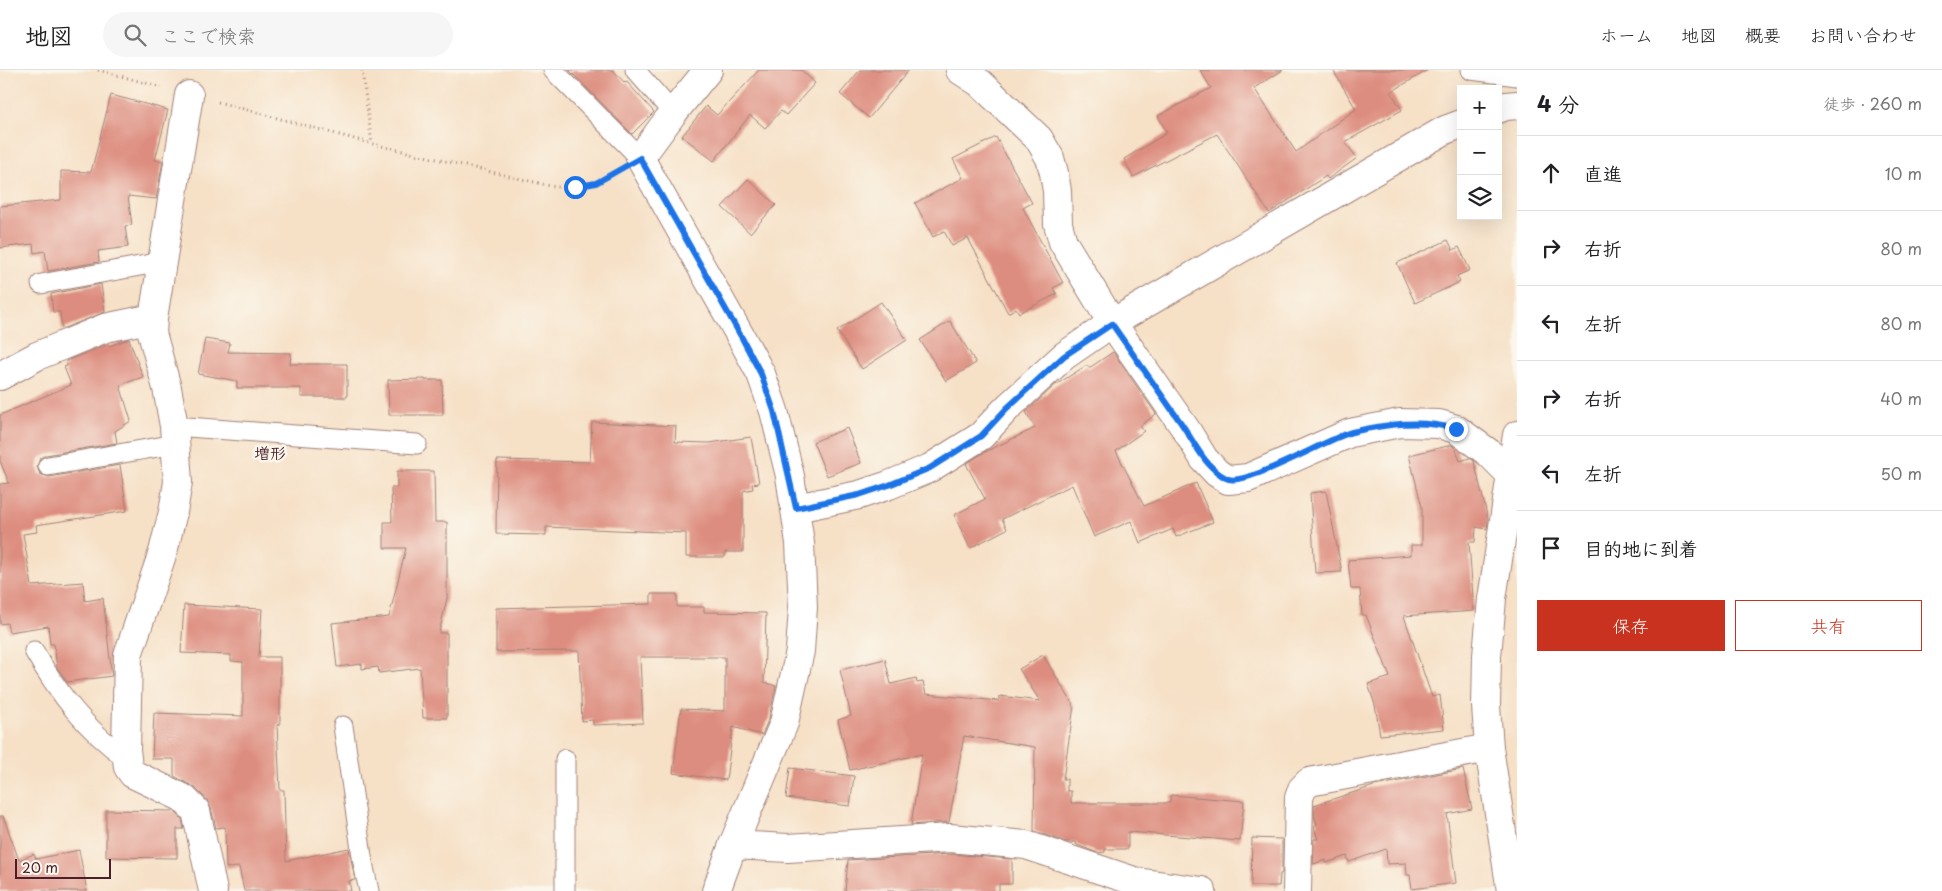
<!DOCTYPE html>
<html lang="ja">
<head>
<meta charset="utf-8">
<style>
  :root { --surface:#fff; --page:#f6f6f6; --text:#202124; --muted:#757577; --line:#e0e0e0; --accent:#c8321e }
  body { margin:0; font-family:"Playpen Sans","Klee One",sans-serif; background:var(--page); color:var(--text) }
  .controls { position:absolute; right:15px; top:15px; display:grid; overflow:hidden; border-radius:0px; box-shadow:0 5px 20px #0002 }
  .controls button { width:45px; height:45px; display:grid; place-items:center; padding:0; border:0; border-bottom:1px solid var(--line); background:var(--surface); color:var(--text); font:25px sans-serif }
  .scale { position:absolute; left:15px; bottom:12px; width:96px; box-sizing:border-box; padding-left:5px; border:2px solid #4a1f2b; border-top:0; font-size:14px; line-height:18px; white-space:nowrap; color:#4a1f2b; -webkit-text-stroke:4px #fbf7ec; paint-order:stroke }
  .stop { position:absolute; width:15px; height:15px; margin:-11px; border:4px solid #1a73e8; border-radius:50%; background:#fff }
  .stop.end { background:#1a73e8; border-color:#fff; box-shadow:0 1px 5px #0008 }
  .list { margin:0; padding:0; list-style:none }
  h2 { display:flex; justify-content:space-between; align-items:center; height:65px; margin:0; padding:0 20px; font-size:21px }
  h2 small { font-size:16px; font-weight:400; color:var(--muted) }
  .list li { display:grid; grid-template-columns:32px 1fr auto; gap:15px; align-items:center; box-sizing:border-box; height:75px; padding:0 20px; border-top:1px solid var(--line) }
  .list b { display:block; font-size:19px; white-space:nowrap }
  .list em { font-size:16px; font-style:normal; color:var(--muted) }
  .actions { display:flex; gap:10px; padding:15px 20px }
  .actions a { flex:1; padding:11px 0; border:1px solid var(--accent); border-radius:0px; text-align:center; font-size:18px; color:var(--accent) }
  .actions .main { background:var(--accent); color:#fff }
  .icon { flex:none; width:28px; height:28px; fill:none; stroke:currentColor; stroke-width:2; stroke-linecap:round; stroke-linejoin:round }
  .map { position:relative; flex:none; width:1517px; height:821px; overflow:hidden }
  header { display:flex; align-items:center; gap:30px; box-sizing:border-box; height:70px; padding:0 25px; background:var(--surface); border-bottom:1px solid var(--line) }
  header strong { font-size:24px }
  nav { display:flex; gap:28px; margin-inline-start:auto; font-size:18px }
  .search { width:350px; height:45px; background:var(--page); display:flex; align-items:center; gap:12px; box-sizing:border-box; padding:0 18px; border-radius:28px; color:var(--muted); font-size:19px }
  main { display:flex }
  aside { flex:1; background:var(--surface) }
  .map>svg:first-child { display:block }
  .building { fill:#dd8d7f }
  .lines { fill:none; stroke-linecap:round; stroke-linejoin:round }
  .service-casing { stroke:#a08078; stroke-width:21 }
  .minor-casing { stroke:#a08078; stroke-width:30 }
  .path { stroke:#a08078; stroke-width:3; stroke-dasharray:1 4; stroke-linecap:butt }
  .service { stroke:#fff; stroke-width:19 }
  .minor { stroke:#fff; stroke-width:28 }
  .route { stroke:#1a73e8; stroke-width:6 }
  .labels { text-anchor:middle; stroke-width:5; stroke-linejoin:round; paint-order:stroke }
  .quarter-label { font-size:16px; font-weight:bold; fill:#4a1f2b; stroke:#fbf7ec }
</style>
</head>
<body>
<header>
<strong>地図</strong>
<div class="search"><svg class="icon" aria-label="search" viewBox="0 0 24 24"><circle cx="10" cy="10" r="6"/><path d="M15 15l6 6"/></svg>ここで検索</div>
<nav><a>ホーム</a><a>地図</a><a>概要</a><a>お問い合わせ</a></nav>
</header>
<main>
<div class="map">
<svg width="1517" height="821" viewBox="0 0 1517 821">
  <rect width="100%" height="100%" fill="#fbf7ec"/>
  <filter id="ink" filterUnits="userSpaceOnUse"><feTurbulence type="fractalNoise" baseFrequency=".02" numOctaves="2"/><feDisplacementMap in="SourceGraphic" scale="10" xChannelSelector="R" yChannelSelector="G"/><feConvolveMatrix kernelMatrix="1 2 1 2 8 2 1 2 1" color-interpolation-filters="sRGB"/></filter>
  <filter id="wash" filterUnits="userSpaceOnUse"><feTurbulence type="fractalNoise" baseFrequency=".0096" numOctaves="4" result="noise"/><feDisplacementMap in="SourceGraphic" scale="20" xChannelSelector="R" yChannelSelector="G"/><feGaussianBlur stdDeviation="1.12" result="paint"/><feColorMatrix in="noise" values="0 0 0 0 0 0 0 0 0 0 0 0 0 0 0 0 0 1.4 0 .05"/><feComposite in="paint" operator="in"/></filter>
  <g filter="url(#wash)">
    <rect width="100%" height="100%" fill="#f6e0c6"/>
    <g id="blocks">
      <!-- building -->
      <g class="building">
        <path d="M569 0H613L625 13 627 12 654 42 632 64Z"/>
        <path d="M759 0H801L815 13 786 45 781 41 765 58 750 45 714 91 682 66 706 36 717 45Z"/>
        <path d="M860 0H909L869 48 840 24Z"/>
        <path d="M1200 0H1283L1254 18 1296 82 1356 39 1333 0H1428L1391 22 1402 40 1345 72 1357 88 1328 109 1326 106 1269 143 1217 64 1133 107 1124 89 1167 63 1158 46 1211 18Z"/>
        <path d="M111 25 168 40 155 90 163 91 156 129 128 126 132 155 125 156 128 177 98 181 99 192 48 201 45 181 34 183 33 174 0 178V136L61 130V101L91 102Z"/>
        <path d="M996 67 1032 133 1023 138 1063 213 1053 218 1057 224 1019 243 1016 238 1008 243 968 168 952 176 944 161 933 167 915 133 963 108 953 89Z"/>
        <path d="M748 109 776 135 750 163 722 137Z"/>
        <path d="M1448 170 1453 180 1459 177 1470 200 1457 206 1460 212 1415 233 1397 193Z"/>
        <path d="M101 214 105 242 62 259 60 242H53L51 224Z"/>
        <path d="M881 232 907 270 862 299 837 261Z"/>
        <path d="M950 251 976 293 946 311 920 270Z"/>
        <path d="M129 269 143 307 120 315 131 351 115 361 117 373 46 385 40 388 37 397 40 404 49 407 120 395 127 441 36 455 37 462 23 464 32 516 83 512 85 531 103 528 112 606 67 612 57 597 54 574H50L48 556 9 562 7 553 0 554V414L9 413 0 391V345L71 315 64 297 67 296 66 291 108 274 109 276Z"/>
        <path d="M205 269 230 273 228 282 291 283 290 294H347V327H301V318H237V311L198 304Z"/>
        <path d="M1113 282 1156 344 1140 356 1144 361 1116 381 1144 436 1196 413 1213 452 1176 467 1173 459 1140 473 1131 451 1094 467 1072 415 1002 449 1007 459 970 478 954 445 985 429 966 394 983 383 1035 358 1026 342 1054 316 1087 295 1089 298Z"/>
        <path d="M425 309V310H442L443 345H389L388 310Z"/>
        <path d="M592 352 676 356 675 372 709 373 751 367 759 413 752 414 753 419 743 421V482H725V487H686V463L546 457V465L496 464 497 390 590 392Z"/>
        <path d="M847 358 861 393 827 406 813 372Z"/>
        <path d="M1452 375 1456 379 1460 391 1470 388 1474 391 1488 449 1487 459 1476 457 1475 472H1469L1474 541 1404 546 1432 627 1440 625 1444 659 1380 665 1375 635 1368 614 1390 607 1366 545H1362L1360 519H1351L1348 490 1411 485V475H1422V437L1409 385Z"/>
        <path d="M397 401H434L435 452H447V528L439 563H447V648H423L420 598 379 603 378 597 362 599V594L337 597 332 553 389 547 406 478H384V452H392L391 418H397Z"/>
        <path d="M1326 421 1342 502 1315 503 1310 423Z"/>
        <path d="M651 524H677V537H704V542L766 543 764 612 776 616 769 648 762 665 733 657 726 710 673 703 681 639 725 641V587H640L643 653 593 655V650L582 651 579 581 496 582V538L651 534Z"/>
        <path d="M184 535 262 539 259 587H280V655H277L280 720H284L286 791 349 778 355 810 349 811 351 821H244L239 797 226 798 225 757 216 758 211 738 207 730 194 717 174 706V689H152L154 643 243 646V592L231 591V585L181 583Z"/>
        <path d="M1043 585 1074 636 1063 709H1067V721H1071V733H1170L1171 725 1244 731 1240 771 1128 762V779H1105V782L1098 783 1077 775 1076 772H1066L1034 761 1035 677 964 666 949 752 911 755 922 684 850 700 838 650 851 646 840 600 885 589 891 614 916 608 917 613 923 612 926 624 999 631 1000 626 1040 631 1019 599Z"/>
        <path d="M790 698 854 706 850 736 786 728Z"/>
        <path d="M1463 699 1472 739 1447 744 1456 813 1412 819 1410 805H1407L1406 793 1387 794 1386 779 1349 792 1347 786 1326 793V790L1313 794 1314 769H1318L1314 757 1317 754 1314 745V735L1374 716Z"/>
        <path d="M106 740 174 741 182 749 184 759H177V788L106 787Z"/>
        <path d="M0 746H3L19 790 34 784 36 789 79 780 87 821H0Z"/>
        <path d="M1252 768 1282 769V803L1280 804 1279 816H1251Z"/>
        <path d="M950 784 1012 789V814H999V821H845L848 790Z"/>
      </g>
    </g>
  </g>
  <g filter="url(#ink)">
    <use href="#blocks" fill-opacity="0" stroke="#a08078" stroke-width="1"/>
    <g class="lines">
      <defs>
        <g id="service">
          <path d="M553 0 640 88"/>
          <path d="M635 0 673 43"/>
          <path d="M1471 0 1517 6"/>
          <path d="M41 214 162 192"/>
          <path d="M174 356 417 374"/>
          <path d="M48 396 176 374"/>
          <path d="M34 581C59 624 85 659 127 689"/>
          <path d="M343 656 363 793 369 821"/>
          <path d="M565 689V821"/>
        </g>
        <g id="minor">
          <path d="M708 0 673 43 640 88 742 269 761 304 774 341 790 406 800 473 803 537 800 581 784 653 733 775 716 821"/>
          <path d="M960 0 980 13 1039 69 1050 88 1054 103 1057 121 1058 154 1063 172 1112 253 1187 361 1204 389 1217 403 1228 410 1248 408 1350 363 1400 353 1439 354 1456 359 1489 383 1510 404"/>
          <path d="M189 25 153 248 152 263 167 318 174 356 178 412 173 442 163 482 128 585 126 680 128 697 133 704 183 728 196 741 213 821"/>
          <path d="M1498 39 1506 36 1517 35"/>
          <path d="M0 306 37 286 105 258 153 248"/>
          <path d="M796 438 859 425 889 415 930 398 981 366 1007 338 1064 286 1112 253 1445 60 1461 54"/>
          <path d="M733 775 788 778 950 768 1026 775 1137 812 1202 821"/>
          <path d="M1297 821 1299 728 1302 719 1309 712 1489 678"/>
          <path d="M1511 821 1489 678 1486 636 1487 586 1492 529 1517 365"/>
        </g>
      </defs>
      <!-- service casing -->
      <use href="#service" class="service-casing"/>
      <!-- minor casing -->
      <use href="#minor" class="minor-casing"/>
      <!-- path -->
      <g class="path">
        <path d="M98 0 161 17"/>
        <path d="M362 0 372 74"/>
        <path d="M218 32 373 74 555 117C578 117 593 115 614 104"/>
      </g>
      <!-- service -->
      <use href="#service" class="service"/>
      <!-- minor -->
      <use href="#minor" class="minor"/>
    </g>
  </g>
  <g class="lines" filter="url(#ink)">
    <!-- route -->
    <path class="route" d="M575 117 596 113 640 88 742 268 761 304 774 341 796 438 859 425 889 415 930 398 981 366 1007 338 1064 286 1112 254C1135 287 1158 320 1181 353 1195 373 1204 396 1226 408 1243 419 1328 368 1352 362 1386 354 1422 349 1456 359"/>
  </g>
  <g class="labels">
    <!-- quarter labels -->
    <g class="quarter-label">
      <text x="270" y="389">増形</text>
    </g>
  </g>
</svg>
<div class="controls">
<button>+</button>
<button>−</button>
<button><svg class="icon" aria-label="layers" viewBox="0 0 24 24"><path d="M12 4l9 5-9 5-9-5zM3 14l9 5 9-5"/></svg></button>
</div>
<div class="scale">20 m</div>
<div class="stop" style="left:575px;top:117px"></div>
<div class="stop end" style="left:1456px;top:359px"></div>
</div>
<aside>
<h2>4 分<small>徒歩 · 260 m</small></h2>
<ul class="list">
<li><svg class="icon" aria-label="ahead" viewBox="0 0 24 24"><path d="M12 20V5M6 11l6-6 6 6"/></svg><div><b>直進</b></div><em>10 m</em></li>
<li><svg class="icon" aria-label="right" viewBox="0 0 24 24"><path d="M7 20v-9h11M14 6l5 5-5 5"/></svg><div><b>右折</b></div><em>80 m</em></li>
<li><svg class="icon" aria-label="left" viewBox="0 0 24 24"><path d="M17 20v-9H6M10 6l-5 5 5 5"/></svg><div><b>左折</b></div><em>80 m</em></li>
<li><svg class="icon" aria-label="right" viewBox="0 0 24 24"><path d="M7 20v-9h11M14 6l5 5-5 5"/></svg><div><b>右折</b></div><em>40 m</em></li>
<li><svg class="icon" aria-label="left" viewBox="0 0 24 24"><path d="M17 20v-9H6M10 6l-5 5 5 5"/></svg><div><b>左折</b></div><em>50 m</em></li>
<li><svg class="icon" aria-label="arrive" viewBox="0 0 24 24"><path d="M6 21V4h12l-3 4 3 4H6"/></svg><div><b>目的地に到着</b></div></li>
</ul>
<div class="actions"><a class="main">保存</a><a>共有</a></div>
</aside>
</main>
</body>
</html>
